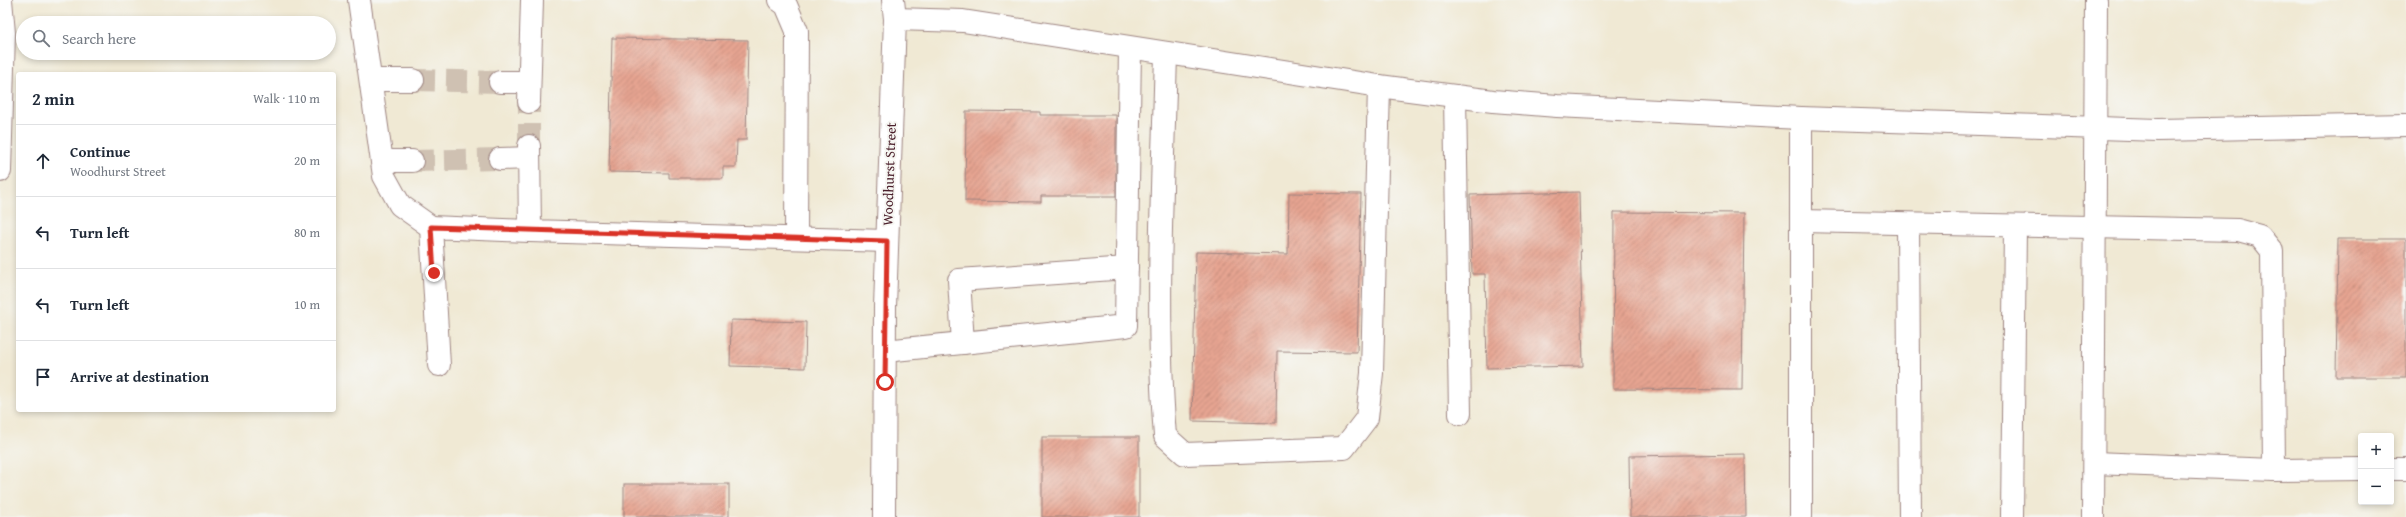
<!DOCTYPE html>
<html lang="en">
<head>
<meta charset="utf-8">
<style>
  :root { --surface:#fff; --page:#f6f6f7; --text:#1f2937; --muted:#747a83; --line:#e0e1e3 }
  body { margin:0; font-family:"Gentium Book Plus",serif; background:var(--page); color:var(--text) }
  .controls { position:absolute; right:12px; bottom:12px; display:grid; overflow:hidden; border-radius:4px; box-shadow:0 2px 6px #0003 }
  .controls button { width:36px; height:36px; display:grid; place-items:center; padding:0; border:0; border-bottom:1px solid var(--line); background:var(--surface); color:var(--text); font:20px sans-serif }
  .stop { position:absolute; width:12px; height:12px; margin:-9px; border:3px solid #d93025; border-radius:50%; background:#fff }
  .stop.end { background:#d93025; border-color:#fff; box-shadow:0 1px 4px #0008 }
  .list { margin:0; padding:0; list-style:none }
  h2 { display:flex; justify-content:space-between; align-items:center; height:52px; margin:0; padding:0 16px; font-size:17px }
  h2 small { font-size:13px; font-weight:400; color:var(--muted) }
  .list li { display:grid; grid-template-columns:26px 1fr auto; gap:12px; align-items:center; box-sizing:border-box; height:72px; padding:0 16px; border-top:1px solid var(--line) }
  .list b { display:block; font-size:15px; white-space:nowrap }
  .list p { margin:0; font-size:13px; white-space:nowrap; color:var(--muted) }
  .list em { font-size:13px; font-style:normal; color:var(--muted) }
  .icon { flex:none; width:22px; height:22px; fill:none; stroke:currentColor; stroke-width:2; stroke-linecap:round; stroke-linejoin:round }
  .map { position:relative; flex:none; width:2406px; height:517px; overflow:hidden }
  .search { position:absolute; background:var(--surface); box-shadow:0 2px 6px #0003; left:16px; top:16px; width:320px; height:44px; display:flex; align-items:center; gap:10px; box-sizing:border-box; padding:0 14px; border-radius:22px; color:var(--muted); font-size:15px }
  .panel { position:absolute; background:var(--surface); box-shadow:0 2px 6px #0003; left:16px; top:72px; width:320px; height:340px; border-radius:4px }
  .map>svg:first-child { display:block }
  .building { fill:url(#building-hatch) }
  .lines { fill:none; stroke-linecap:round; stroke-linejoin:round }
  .minor-tunnel { stroke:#cfc1b2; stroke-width:22; stroke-dasharray:22 11; stroke-linecap:butt }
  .minor-casing { stroke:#9d8480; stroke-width:24 }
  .minor { stroke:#fff; stroke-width:22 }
  .route { stroke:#d93025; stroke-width:5 }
  .labels { text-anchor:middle; stroke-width:4; stroke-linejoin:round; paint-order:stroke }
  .street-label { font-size:14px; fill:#4a1f2b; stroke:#f6f6f2 }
</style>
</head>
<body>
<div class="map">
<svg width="2406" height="517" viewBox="0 0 2406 517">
  <defs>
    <pattern id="building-hatch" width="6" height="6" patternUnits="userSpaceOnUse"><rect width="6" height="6" fill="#e6a491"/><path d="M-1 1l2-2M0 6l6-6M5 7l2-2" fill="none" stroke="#bc8577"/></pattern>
  </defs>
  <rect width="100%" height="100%" fill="#f6f6f2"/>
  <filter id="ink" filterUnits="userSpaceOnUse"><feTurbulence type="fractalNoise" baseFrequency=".025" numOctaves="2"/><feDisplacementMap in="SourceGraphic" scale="8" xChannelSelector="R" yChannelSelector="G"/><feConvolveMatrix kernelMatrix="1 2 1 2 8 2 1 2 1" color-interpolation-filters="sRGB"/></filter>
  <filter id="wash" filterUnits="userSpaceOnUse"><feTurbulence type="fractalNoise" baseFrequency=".012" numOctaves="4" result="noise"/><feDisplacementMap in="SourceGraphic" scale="16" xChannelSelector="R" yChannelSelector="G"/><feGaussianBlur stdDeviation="0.9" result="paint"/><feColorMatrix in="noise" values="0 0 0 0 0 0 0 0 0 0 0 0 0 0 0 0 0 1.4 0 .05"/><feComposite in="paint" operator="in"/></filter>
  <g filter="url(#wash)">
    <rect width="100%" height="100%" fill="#f0e9d4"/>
    <g id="blocks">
      <!-- building -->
      <g class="building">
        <path d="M612 38 748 40 746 140H737L736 167H723V178H669V173L609 172Z"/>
        <path d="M966 111 1040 112V115H1116V196H1041V202L965 201Z"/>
        <path d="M1579 192 1583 366 1487 368 1485 274H1472L1470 195Z"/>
        <path d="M1289 193 1361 194 1357 352 1277 351 1276 423 1192 421 1196 252 1288 254Z"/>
        <path d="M1614 212 1744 213 1742 390 1613 389Z"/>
        <path d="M2338 239H2406V377H2336Z"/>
        <path d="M731 320 806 322 805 368 730 366Z"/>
        <rect x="1042" y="437" width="97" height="80"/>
        <path d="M1745 454 1746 517H1630L1629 456Z"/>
        <rect x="624" y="484" width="105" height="33"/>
      </g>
    </g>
  </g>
  <g filter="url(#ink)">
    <use href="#blocks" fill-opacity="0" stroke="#9d8480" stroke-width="1"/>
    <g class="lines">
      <!-- minor-tunnel -->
      <g class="minor-tunnel">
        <path d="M413 80 500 82"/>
        <path d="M529 146V102"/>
        <path d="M412 161 500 159"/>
      </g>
      <defs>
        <g id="minor">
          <path d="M359 0 384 176 400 205 431 227"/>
          <path d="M779 0 786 5 797 31 796 238"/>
          <path d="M895 19 963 21 1379 86 1493 101 1557 106 1801 118 2158 130 2406 125"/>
          <path d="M1166 53C1163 180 1155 308 1165 436L1185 454 1344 448 1367 418 1372 373 1379 86"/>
          <path d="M371 80H413"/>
          <path d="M500 82H529"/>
          <path d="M1455 96 1460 414"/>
          <path d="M529 102 532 0"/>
          <path d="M529 146 530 231 887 241"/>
          <path d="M500 159 529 158"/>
          <path d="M382 161H412"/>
          <path d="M0 171 4 33 1 0"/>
          <path d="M1801 221 2238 230 2260 236 2272 251 2274 470 2361 469"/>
          <path d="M1908 224 1910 517"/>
          <path d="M963 343 959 280 1127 268"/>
          <path d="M885 351 1126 326 1130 48"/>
          <path d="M439 365 431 227 530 231"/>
          <path d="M2094 463 2274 470"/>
          <path d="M2391 469H2406"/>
          <path d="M884 517 885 307 895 19 893 0"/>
          <path d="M1801 517V118"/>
          <path d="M2012 517 2015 226"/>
          <path d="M2093 517 2096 0"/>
        </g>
      </defs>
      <!-- minor casing -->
      <use href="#minor" class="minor-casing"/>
      <!-- minor -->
      <use href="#minor" class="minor"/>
    </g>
  </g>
  <g class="lines" filter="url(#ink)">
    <!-- route -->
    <path class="route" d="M434 273 431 227 887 241 885 382"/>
  </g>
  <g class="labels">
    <!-- street labels -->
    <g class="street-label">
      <text transform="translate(889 174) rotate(-88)" y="5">Woodhurst Street</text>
    </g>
  </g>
</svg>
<div class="controls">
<button>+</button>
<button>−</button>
</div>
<div class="stop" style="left:885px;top:382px"></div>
<div class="stop end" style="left:434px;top:273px"></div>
<div class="search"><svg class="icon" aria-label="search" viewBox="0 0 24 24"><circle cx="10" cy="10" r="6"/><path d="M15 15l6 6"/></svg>Search here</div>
<section class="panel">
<h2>2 min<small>Walk · 110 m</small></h2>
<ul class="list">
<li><svg class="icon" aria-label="ahead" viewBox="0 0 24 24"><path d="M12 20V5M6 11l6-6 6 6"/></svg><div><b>Continue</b><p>Woodhurst Street</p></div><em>20 m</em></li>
<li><svg class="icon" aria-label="left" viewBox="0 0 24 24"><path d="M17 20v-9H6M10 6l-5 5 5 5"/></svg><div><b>Turn left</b></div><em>80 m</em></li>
<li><svg class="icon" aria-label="left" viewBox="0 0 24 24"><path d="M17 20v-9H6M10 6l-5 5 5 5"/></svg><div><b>Turn left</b></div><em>10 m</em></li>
<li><svg class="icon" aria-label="arrive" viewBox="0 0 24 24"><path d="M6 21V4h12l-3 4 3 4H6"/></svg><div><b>Arrive at destination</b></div></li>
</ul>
</section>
</div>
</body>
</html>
